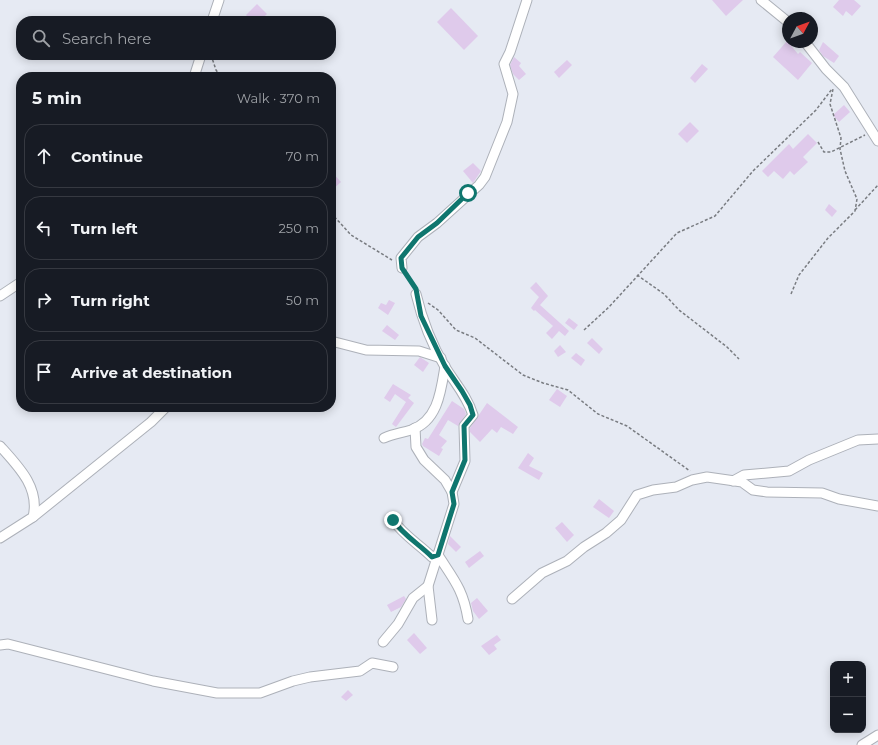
<!DOCTYPE html>
<html lang="en">
<head>
<meta charset="utf-8">
<style>
  :root { --surface:#171b24; --page:#242831; --text:#f1f3f6; --muted:#9ea1a6; --line:#363941 }
  body { margin:0; font-family:Montserrat,sans-serif; background:var(--page); color:var(--text) }
  .controls { position:absolute; right:12px; bottom:12px; display:grid; overflow:hidden; border-radius:8px; box-shadow:0 2px 10px #0003 }
  .controls button { width:36px; height:36px; display:grid; place-items:center; padding:0; border:0; border-bottom:1px solid var(--line); background:var(--surface); color:var(--text); font:20px sans-serif }
  .compass { position:absolute; left:782px; top:12px; width:36px; height:36px; border-radius:50%; background:var(--surface); box-shadow:0 2px 10px #0003; rotate:49deg }
  .stop { position:absolute; width:12px; height:12px; margin:-9px; border:3px solid #0f766e; border-radius:50%; background:#fff }
  .stop.end { background:#0f766e; border-color:#fff; box-shadow:0 1px 4px #0008 }
  .list { margin:0; padding:0; list-style:none }
  h2 { display:flex; justify-content:space-between; align-items:center; height:52px; margin:0; padding:0 16px; font-size:17px }
  h2 small { font-size:13px; font-weight:400; color:var(--muted) }
  .list li { display:grid; grid-template-columns:26px 1fr auto; gap:12px; align-items:center; box-sizing:border-box; height:64px; margin:0 8px 8px; padding:0 8px; border:1px solid var(--line); border-radius:16px }
  .list b { display:block; font-size:15px; white-space:nowrap }
  .list em { font-size:13px; font-style:normal; color:var(--muted) }
  .icon { flex:none; width:22px; height:22px; fill:none; stroke:currentColor; stroke-width:2; stroke-linecap:round; stroke-linejoin:round }
  .map { position:relative; flex:none; width:878px; height:745px; overflow:hidden }
  .search { position:absolute; background:var(--surface); box-shadow:0 2px 10px #0003; left:16px; top:16px; width:320px; height:44px; display:flex; align-items:center; gap:10px; box-sizing:border-box; padding:0 14px; border-radius:16px; color:var(--muted); font-size:15px }
  .panel { position:absolute; background:var(--surface); box-shadow:0 2px 10px #0003; left:16px; top:72px; width:320px; height:340px; border-radius:16px }
  .map>svg:first-child { display:block }
  .building { fill:#dfcaeb }
  .lines { fill:none; stroke-linecap:round; stroke-linejoin:round }
  .minor-casing { stroke:#adb1b9; stroke-width:11 }
  .path { stroke:#797c81; stroke-width:1.5; stroke-dasharray:3 2; stroke-linecap:butt }
  .minor { stroke:#fff; stroke-width:9 }
  .route { stroke:#0f766e; stroke-width:5 }
</style>
</head>
<body>
<div class="map">
<svg width="878" height="745" viewBox="0 0 878 745">
  <rect width="100%" height="100%" fill="#e6eaf3"/>
  <!-- building -->
  <g class="building">
    <path d="M712 0H743L726 16Z"/>
    <path d="M839 0H854L861 6 852 16 846 11 843 16 833 7Z"/>
    <path d="M257 4 267 14 259 21H251L246 15Z"/>
    <path d="M451 8 478 36 464 50 437 22Z"/>
    <path d="M787 41 798 54 800 52 812 63 798 80 773 57Z"/>
    <path d="M823 42 839 56 834 63 823 56 819 50Z"/>
    <path d="M514 57 521 63 519 66 526 74 519 80 513 74 510 65Z"/>
    <path d="M567 60 572 65 559 78 554 72Z"/>
    <path d="M702 64 708 69 695 83 690 78Z"/>
    <path d="M844 105 850 112 839 122 833 115Z"/>
    <path d="M690 122 699 131 687 143 678 134Z"/>
    <path d="M808 134 817 143 803 157 808 162 794 175 790 171 783 179 774 171 768 177 762 171 789 144 793 149Z"/>
    <path d="M473 163 481 171 473 183 463 171Z"/>
    <path d="M331 171 341 182 331 191Z"/>
    <path d="M829 204 837 211 832 217 825 210Z"/>
    <path d="M536 282 548 296 540 305 569 331 565 336 559 331 552 339 546 333 553 326 535 310 534 311 531 308 539 297 530 288Z"/>
    <path d="M389 300 395 303 388 315 378 308 381 303 386 305Z"/>
    <path d="M569 318 578 325 574 330 565 323Z"/>
    <path d="M387 325 399 335 395 340 382 331Z"/>
    <path d="M592 338 603 349 599 354 587 343Z"/>
    <path d="M560 345 566 352 558 357 554 351Z"/>
    <path d="M576 353 585 360 581 366 571 358Z"/>
    <path d="M420 357 429 363 423 372 414 365Z"/>
    <path d="M393 384 411 395 408 398 414 403 396 427 392 424 406 402 395 394 390 402 384 398Z"/>
    <path d="M557 389 567 396 560 407 549 400Z"/>
    <path d="M452 401 464 409 466 414 458 426 448 420 439 435 447 441 441 448 443 449 439 456 423 446 422 444 425 438 428 439Z"/>
    <path d="M487 403 518 427 513 434 501 427 497 433 492 429 480 442 470 432V428Z"/>
    <path d="M528 453 534 458 529 466 543 473 539 480 518 468Z"/>
    <path d="M599 499 614 511 609 518 593 507Z"/>
    <path d="M562 522 574 535 567 542 555 528Z"/>
    <path d="M450 536 461 547 456 552 448 544Z"/>
    <path d="M480 551 484 556 469 568 465 562Z"/>
    <path d="M404 596 406 599 401 607 391 612 387 605Z"/>
    <path d="M477 598 488 611 479 619 473 611 471 603Z"/>
    <path d="M414 633 427 648 420 654 407 640Z"/>
    <path d="M497 635 501 640 494 645 497 649 489 655 481 646Z"/>
    <path d="M348 690 353 695 346 701 341 697Z"/>
  </g>
  <g class="lines">
    <defs>
      <g id="minor">
        <path d="M761 0 788 22"/>
        <path d="M212 21 219 0"/>
        <path d="M805 42 826 69 844 87 878 141"/>
        <path d="M194 77 201 55"/>
        <path d="M402 268 401 258 418 237 437 223 479 185 485 177 507 122 513 94 504 64 510 52 527 0"/>
        <path d="M416 294C422 319 432 345 445 367 455 383 467 396 473 415L464 426 465 461 452 492 454 504 428 586 432 620"/>
        <path d="M0 296 21 282"/>
        <path d="M331 341 366 350 419 351 441 358"/>
        <path d="M415 428 416 447 424 460 445 480 452 492"/>
        <path d="M384 438C393 434 401 433 411 430 438 421 441 391 445 366"/>
        <path d="M0 446C19 467 40 488 33 517L0 538"/>
        <path d="M733 481 744 475 789 471 809 460 858 440 878 439"/>
        <path d="M33 517 151 422 166 407"/>
        <path d="M393 520C403 535 419 544 432 557L438 555C454 580 463 589 468 619"/>
        <path d="M512 599 542 573 567 561 584 547 606 533 621 520 637 495 653 490 676 487 692 480 707 477 742 482 753 490 767 492 822 493 839 499 878 506"/>
        <path d="M383 642 398 624 413 598 428 586"/>
        <path d="M0 645 8 644 153 681 217 693H260L293 681 310 677 360 671 372 663 393 667"/>
        <path d="M862 745 878 735"/>
      </g>
    </defs>
    <!-- minor casing -->
    <use href="#minor" class="minor-casing"/>
    <!-- path -->
    <g class="path">
      <path d="M211 55 216 70 221 77"/>
      <path d="M818 142 824 152H831L865 135"/>
      <path d="M855 210 878 185"/>
      <path d="M331 213 351 235 392 260"/>
      <path d="M637 275 664 294 679 310 727 347 739 359"/>
      <path d="M407 276 414 286"/>
      <path d="M791 294 799 275 828 238 855 211 857 199 845 171 840 149 841 138 830 104 833 89"/>
      <path d="M428 303 438 310 456 330 475 338 523 375 543 383 568 390 598 414 627 426 690 471"/>
      <path d="M584 330 609 307 677 233 715 216 753 171 816 110 832 89"/>
    </g>
    <!-- minor -->
    <use href="#minor" class="minor"/>
  </g>
  <g class="lines">
    <!-- route -->
    <path class="route" d="M393 520C403 535 419 544 432 557L438 555 454 504 452 492 465 460 464 426 473 415 470 405 462 391 445 366 421 316 416 289 402 268 401 258 418 237 437 223 468 193"/>
  </g>
</svg>
<div class="controls">
<button>+</button>
<button>−</button>
</div>
<svg class="compass" viewBox="-18 -18 36 36"><path d="M0-13l5 13h-10z" fill="#e53935"/><path d="M0 13l5-13h-10z" fill="#9ea1a6"/></svg>
<div class="stop" style="left:468px;top:193px"></div>
<div class="stop end" style="left:393px;top:520px"></div>
<div class="search"><svg class="icon" aria-label="search" viewBox="0 0 24 24"><circle cx="10" cy="10" r="6"/><path d="M15 15l6 6"/></svg>Search here</div>
<section class="panel">
<h2>5 min<small>Walk · 370 m</small></h2>
<ul class="list">
<li><svg class="icon" aria-label="ahead" viewBox="0 0 24 24"><path d="M12 20V5M6 11l6-6 6 6"/></svg><div><b>Continue</b></div><em>70 m</em></li>
<li><svg class="icon" aria-label="left" viewBox="0 0 24 24"><path d="M17 20v-9H6M10 6l-5 5 5 5"/></svg><div><b>Turn left</b></div><em>250 m</em></li>
<li><svg class="icon" aria-label="right" viewBox="0 0 24 24"><path d="M7 20v-9h11M14 6l5 5-5 5"/></svg><div><b>Turn right</b></div><em>50 m</em></li>
<li><svg class="icon" aria-label="arrive" viewBox="0 0 24 24"><path d="M6 21V4h12l-3 4 3 4H6"/></svg><div><b>Arrive at destination</b></div></li>
</ul>
</section>
</div>
</body>
</html>
